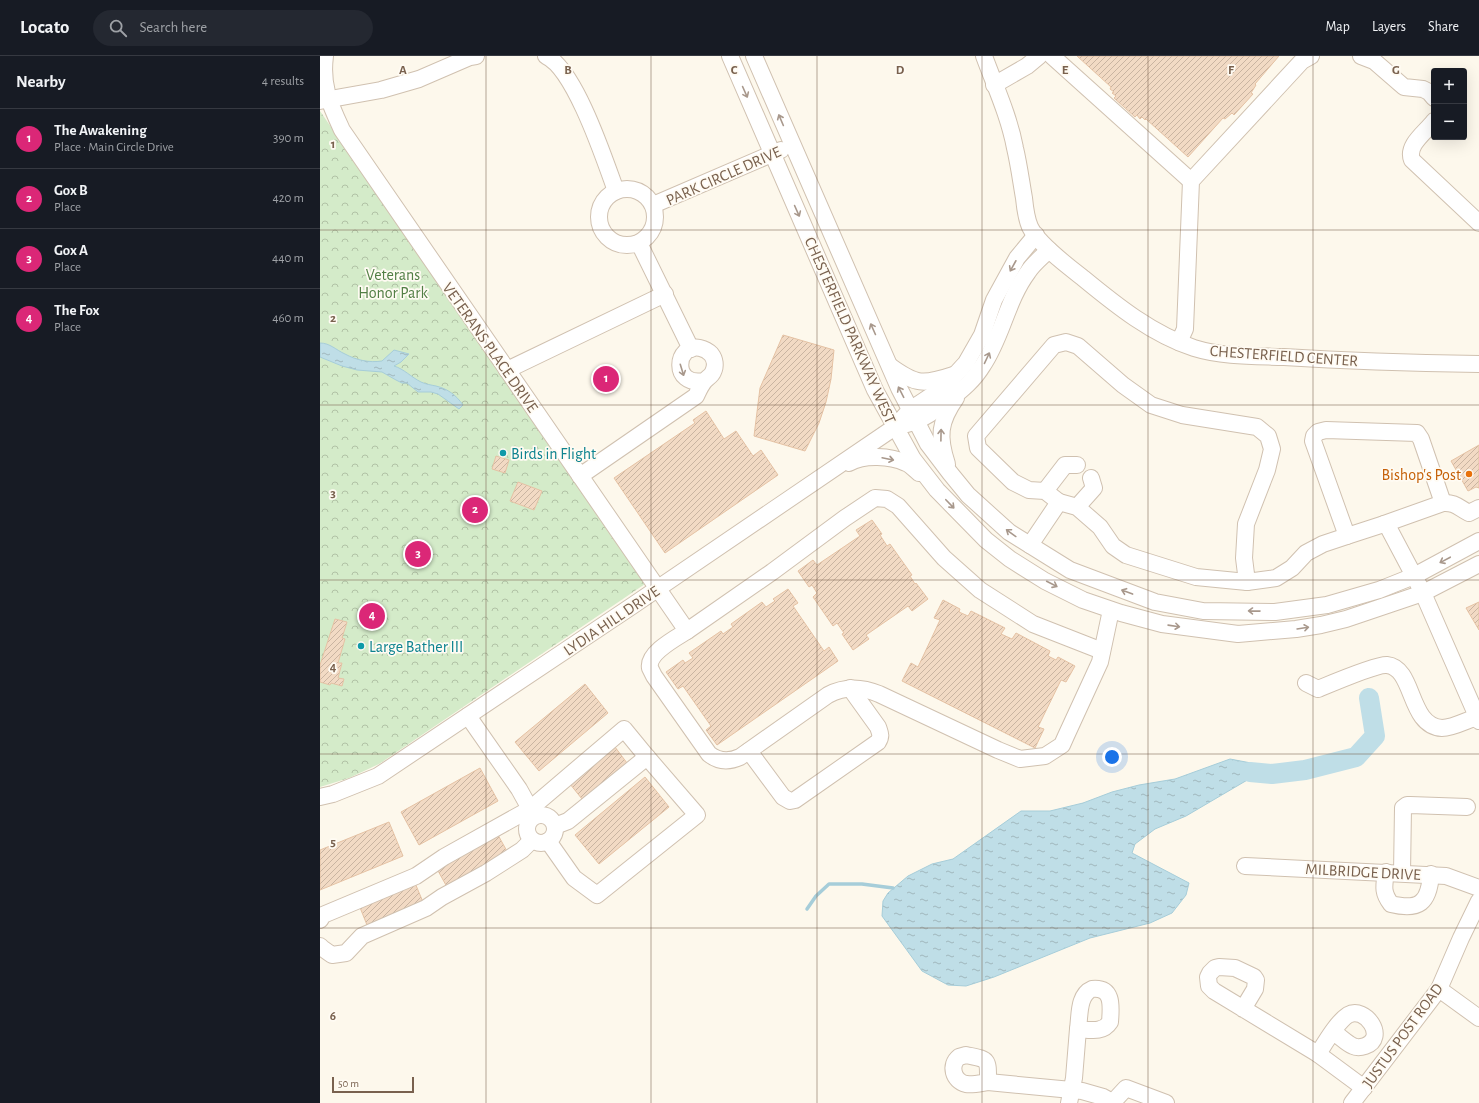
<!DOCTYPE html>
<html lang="en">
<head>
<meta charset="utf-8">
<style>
  :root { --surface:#171b24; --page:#242831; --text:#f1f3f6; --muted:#9ea1a6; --line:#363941; --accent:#db2777 }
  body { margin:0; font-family:"Alegreya Sans",sans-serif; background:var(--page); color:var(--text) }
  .controls { position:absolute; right:12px; top:12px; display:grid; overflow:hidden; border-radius:4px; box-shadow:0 4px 16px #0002 }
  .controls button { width:36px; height:36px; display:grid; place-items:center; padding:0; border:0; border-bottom:1px solid var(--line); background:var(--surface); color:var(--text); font:20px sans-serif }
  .scale { position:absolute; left:12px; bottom:10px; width:82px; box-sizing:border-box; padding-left:4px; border:2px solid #79614e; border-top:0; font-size:11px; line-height:14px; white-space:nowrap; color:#79614e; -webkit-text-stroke:3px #fffbf3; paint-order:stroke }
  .you { position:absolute; left:792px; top:701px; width:14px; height:14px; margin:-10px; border:3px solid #fff; border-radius:50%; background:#1a73e8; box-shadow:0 0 0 6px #1a73e833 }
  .badge { display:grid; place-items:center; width:26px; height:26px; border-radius:50%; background:var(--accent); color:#fff; font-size:13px; font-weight:700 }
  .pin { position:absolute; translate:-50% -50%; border:2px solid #fff; box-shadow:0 1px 4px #0006 }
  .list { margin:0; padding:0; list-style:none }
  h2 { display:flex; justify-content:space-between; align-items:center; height:52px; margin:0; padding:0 16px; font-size:17px }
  h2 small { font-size:13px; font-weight:400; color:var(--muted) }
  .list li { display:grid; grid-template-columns:26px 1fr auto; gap:12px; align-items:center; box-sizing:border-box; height:60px; padding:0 16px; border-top:1px solid var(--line) }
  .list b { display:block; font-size:15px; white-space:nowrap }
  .list p { margin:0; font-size:13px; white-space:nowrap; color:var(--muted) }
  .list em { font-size:13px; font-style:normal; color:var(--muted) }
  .icon { flex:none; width:22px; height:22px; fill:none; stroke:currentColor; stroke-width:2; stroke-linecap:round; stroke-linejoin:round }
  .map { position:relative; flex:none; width:1159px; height:1047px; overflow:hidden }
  header { display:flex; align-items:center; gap:24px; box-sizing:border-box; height:56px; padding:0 20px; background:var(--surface); border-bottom:1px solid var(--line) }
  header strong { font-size:19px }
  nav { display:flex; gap:22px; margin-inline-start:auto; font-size:14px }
  .search { width:280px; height:36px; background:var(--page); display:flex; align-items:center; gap:10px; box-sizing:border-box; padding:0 14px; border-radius:22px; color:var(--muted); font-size:15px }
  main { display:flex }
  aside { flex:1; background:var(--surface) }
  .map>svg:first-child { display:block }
  .park { fill:url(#park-crowns) }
  .water { fill:url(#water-ripples); stroke:#a6cdd9 }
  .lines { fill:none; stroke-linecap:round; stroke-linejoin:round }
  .stream { stroke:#a6cdd9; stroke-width:3.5 }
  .river { stroke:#bfdee7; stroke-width:20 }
  .building { fill:url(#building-hatch); stroke:#e5c2a4 }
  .minor-casing { stroke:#d0c1b0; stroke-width:18 }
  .minor { stroke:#fff; stroke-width:16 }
  .oneway { stroke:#a8988c }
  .grid { fill:none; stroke:#79614e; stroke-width:1; stroke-opacity:0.55 }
  .culture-dot { fill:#0f9aa8; stroke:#fffbf3; stroke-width:1.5 }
  .food-dot { fill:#e8710a; stroke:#fffbf3; stroke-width:1.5 }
  .labels { text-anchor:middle; stroke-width:3.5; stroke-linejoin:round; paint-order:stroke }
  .street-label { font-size:16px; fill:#79614e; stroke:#fffbf3 }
  .park-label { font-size:16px; fill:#527f45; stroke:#fffbf3 }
  .culture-label { font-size:16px; fill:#0d838f; stroke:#fffbf3; text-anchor:start }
  .food-label { font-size:16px; fill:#c56008; stroke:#fffbf3; text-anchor:end }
  .grid-label { font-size:13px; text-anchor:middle; font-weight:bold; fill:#79614e; stroke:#fffbf3; stroke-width:3.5; stroke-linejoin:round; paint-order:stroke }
</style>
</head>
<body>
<header>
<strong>Locato</strong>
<div class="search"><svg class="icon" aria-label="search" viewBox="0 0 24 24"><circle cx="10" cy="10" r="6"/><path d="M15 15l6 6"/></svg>Search here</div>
<nav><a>Map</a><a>Layers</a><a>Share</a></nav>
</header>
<main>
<aside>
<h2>Nearby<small>4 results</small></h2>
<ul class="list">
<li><span class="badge">1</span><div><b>The Awakening</b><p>Place · Main Circle Drive</p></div><em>390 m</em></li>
<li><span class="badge">2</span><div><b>Gox B</b><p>Place</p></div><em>420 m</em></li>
<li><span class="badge">3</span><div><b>Gox A</b><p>Place</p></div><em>440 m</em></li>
<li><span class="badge">4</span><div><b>The Fox</b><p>Place</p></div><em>460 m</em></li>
</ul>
</aside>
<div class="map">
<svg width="1159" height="1047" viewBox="0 0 1159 1047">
  <defs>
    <pattern id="park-crowns" width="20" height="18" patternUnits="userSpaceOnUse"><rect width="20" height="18" fill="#d4ebc9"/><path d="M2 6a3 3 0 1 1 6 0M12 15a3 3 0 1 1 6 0" fill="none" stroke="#b1c2a5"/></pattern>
    <pattern id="water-ripples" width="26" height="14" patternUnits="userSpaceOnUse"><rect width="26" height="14" fill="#bfdee7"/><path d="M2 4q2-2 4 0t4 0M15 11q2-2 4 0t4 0" fill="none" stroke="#a0b7bd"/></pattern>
    <pattern id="building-hatch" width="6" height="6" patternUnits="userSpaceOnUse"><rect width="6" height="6" fill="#f2dac4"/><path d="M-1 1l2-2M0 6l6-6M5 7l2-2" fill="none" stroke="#c9b4a1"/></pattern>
  </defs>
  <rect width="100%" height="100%" fill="#fdf8ec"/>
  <!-- park -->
  <path class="park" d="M0 55 325 528 59 708 29 722 0 731Z"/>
  <!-- water -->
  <g class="water">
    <path d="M0 287C10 287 16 294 25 298 36 304 49 307 62 305L74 294 89 298 81 306 74 310C84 313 91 321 101 326 105 328 111 329 116 330 128 333 136 339 143 349L139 353 118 338 111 336H98L87 327H82L76 324 62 316 37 314 22 310 0 301Z"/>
    <path d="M910 703 931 707 929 723 866 760 835 773 815 788 812 797 869 827 866 839 852 857 830 867 770 882 674 921 646 930 628 929 602 915 562 860 563 845 568 837 588 820 612 808 633 803 701 755H730L763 747 792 736 819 729 855 723Z"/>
  </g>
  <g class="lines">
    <!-- stream -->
    <path class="stream" d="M487 853 496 840 509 828H542L573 832"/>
    <!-- river -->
    <path class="river" d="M930 716 952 718 985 714 1036 701 1055 680 1049 642"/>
  </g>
  <!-- building -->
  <g class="building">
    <path d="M757 0H959L935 28 936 29 931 37 933 38 914 59 912 57 905 63 903 62 868 101 826 63 825 64 822 61 820 63 817 59 815 61 794 42 796 40 792 37 794 36 790 33 791 31Z"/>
    <path d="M463 279 514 294 511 323 506 346 499 367 485 395 434 380 440 332Z"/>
    <path d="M386 355 404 383 416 375 433 400 441 394 458 419 345 497 294 422 375 367 373 364Z"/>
    <path d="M1159 389V432L1156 431 1148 435 1131 405Z"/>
    <path d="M176 400 189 404 185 417 172 413Z"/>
    <path d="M198 426 222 435 214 454 190 445Z"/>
    <path d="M552 464 562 478 560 479 567 490 570 488 592 519 590 520 595 528 596 527 608 543 592 555 588 550 546 579 549 583 533 594 522 578 524 577 517 567 513 570 493 541 497 537 492 529 489 531 478 515 493 504 497 509 540 480 536 474Z"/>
    <path d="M468 533 478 547 473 550 504 595 509 591 518 605 397 689 386 674 391 670 363 630 358 633 346 616 363 604 365 607 373 602 369 597 401 575 403 578 413 571 411 568 442 546 446 551 455 545 453 543Z"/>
    <path d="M623 544 640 553 639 556 648 560 651 555 685 572 681 578 692 583 696 577 730 595 728 600 736 604 738 601 755 610 746 626 741 624 718 671 724 673 715 692 582 625 591 607 598 611 620 564 614 562Z"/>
    <path d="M1159 546V574L1146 552Z"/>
    <path d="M15 563 27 566 22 582 25 583 18 607H22L18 622 24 623 22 630 11 627 10 629 0 626V609Z"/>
    <path d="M265 628 288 657 219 715 195 686Z"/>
    <path d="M295 691 307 707 262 743 250 728Z"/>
    <path d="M160 712 178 745 99 789 81 756Z"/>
    <path d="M325 721 349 751 279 808 255 779Z"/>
    <path d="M69 766 83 800 0 834V794Z"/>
    <path d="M178 779 188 797 127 831 117 813Z"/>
    <path d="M95 827 103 846 47 869 39 849Z"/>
  </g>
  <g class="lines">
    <defs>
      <g id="minor">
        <path d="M5 0C1 30 10 48 22 74L367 575C356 582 327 597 330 612 331 614 333 618 334 620L389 698C399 706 409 706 420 701L508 639C525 630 542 631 559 638L678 694 700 703 725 700 742 689 746 680 780 606 791 554"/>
        <path d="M226 0C255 13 285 105 296 135"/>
        <path d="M410 0 555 334 593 403 617 434 666 484 690 503 725 525 763 544 801 557 842 568 918 578 976 573 1001 569 1026 563 1103 537 1159 508"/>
        <path d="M434 0 579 332 608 388 630 417 648 439 689 476 750 514 835 546 883 555 955 556 1007 549 1059 534 1094 520 1159 485"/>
        <path d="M664 0C675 30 689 60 695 92 699 109 701 125 704 142 705 152 706 162 710 171 718 188 749 211 763 222 797 250 832 278 874 292 903 301 934 300 964 301 1029 305 1094 307 1159 308"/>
        <path d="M732 0 871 125"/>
        <path d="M1041 0 1054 5 1084 31 1103 33 1109 36 1114 42"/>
        <path d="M674 29 707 10 719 0"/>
        <path d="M0 45 61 34 99 23 150 1 156 0"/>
        <path d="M1114 65C1106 76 1086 89 1092 104L1159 167"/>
        <circle cx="307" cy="161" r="28"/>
        <path d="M333 149 461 94"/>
        <path d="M319 187 371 293"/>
        <path d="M859 286 865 273 871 125 982 5 991 0"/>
        <path d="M570 310C596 329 603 329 633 319"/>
        <path d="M187 314 345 238"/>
        <path d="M587 368C603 364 616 354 629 344 642 334 654 324 663 309 682 281 687 244 708 216 713 208 722 201 729 194"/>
        <path d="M529 407C544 398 571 400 586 407 591 409 595 414 599 417"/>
        <path d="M627 408C618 381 619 366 636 342"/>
        <path d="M260 420 376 340C378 336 380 331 383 327 386 322 391 321 393 316 396 310 395 303 391 298 388 295 385 293 380 292 355 287 351 331 384 325"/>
        <path d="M725 435 745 409H757"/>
        <path d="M739 446 757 451 780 471 793 490 806 499 876 521 927 526"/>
        <path d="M1123 447 1101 383 1097 377 1006 374 998 376 994 380 993 385 1027 480 1064 468 1067 469 1103 537 1159 665"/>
        <path d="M757 451 774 432 771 422"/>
        <path d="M1064 468 1123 447C1135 446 1139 452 1149 457L1159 452"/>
        <path d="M710 489 739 446 725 435 709 434 693 426 658 392 656 380 734 289 746 286 758 290 803 329 831 349 862 359 937 371 948 380 952 393 947 414 926 468 924 502 927 526 956 522 972 512 986 497 1003 488 1027 480"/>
        <path d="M367 575 452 516 525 462 555 442 567 443 578 450 624 502 660 534 713 568 782 595"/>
        <path d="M986 627 998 633C1010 628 1057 608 1067 609 1095 612 1088 670 1122 672 1133 672 1147 664 1157 661"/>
        <path d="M148 660 199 733 214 760"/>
        <path d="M429 695 463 741 470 745 475 744 558 686C562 680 560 677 558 671L530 632"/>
        <path d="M0 741 13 738 58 720 312 550 575 371 590 354 623 332 646 307 662 279 674 244 697 202 716 179"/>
        <circle cx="221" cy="773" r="14"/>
        <path d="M228 785 254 822 277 839 377 759 327 701 248 765 235 770"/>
        <path d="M925 810 1126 820 1159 832"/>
        <path d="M1066 816C1064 830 1062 836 1071 848 1099 855 1109 847 1111 818"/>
        <path d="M1082 817 1083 752 1087 749H1090L1147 751"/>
        <path d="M0 864 3 859 96 820 124 801 210 753 304 673 327 701"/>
        <path d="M0 890 2 892 12 899 26 897 42 880 106 852 122 841 166 817 202 794 212 784"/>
        <path d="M772 933C794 931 791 951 790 966 783 977 771 974 758 973 760 959 758 939 772 933Z"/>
        <path d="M1119 933 1159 962"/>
        <path d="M923 953 935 933 936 924 934 921 915 912 899 911 895 912 890 917 888 921 889 930 894 935 998 998 1044 1032"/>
        <path d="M998 998C1005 987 1017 966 1028 959 1045 949 1068 982 1045 990 1042 991 1037 992 1033 990 1026 987 1020 980 1013 976"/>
        <path d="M646 999C669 1004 668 1002 668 1026 661 1027 653 1029 646 1028 633 1025 629 1009 639 1001Z"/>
        <path d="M668 1026 762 1035 783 1041 794 1047"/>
        <path d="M793 1046 806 1032 846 1047"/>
        <path d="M749 1047 754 1022 758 973"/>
        <path d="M1032 1047 1119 933 1141 882 1159 845"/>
      </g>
    </defs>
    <!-- minor casing -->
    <use href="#minor" class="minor-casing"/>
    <!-- minor -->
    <use href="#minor" class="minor"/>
  </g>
  <!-- one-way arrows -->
  <defs><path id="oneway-shaft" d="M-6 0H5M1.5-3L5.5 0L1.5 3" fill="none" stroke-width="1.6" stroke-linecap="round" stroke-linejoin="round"/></defs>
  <g class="oneway">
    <use href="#oneway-shaft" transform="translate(425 36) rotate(66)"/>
    <use href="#oneway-shaft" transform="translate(461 64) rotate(-113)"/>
    <use href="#oneway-shaft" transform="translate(477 155) rotate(66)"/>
    <use href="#oneway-shaft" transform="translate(693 210) rotate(119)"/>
    <use href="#oneway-shaft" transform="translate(553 273) rotate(-114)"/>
    <use href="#oneway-shaft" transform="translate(667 302) rotate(-65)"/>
    <use href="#oneway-shaft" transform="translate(362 314) rotate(73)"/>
    <use href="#oneway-shaft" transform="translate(581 336) rotate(-117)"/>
    <use href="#oneway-shaft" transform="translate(621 379) rotate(-89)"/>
    <use href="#oneway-shaft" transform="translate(568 403) rotate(12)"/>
    <use href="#oneway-shaft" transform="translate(630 448) rotate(46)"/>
    <use href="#oneway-shaft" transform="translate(691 477) rotate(-144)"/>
    <use href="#oneway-shaft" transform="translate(1125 504) rotate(152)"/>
    <use href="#oneway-shaft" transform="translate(732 528) rotate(27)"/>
    <use href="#oneway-shaft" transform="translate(807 536) rotate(-160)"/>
    <use href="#oneway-shaft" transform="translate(934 555) rotate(-179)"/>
    <use href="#oneway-shaft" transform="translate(854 570) rotate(8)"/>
    <use href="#oneway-shaft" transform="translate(983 572) rotate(-9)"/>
  </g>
  <!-- grid -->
  <path class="grid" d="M166 0V1047M331 0V1047M497 0V1047M662 0V1047M828 0V1047M993 0V1047M0 174H1159M0 349H1159M0 524H1159M0 698H1159M0 872H1159"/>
  <!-- markers -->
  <g class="culture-dot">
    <circle cx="183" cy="397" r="4"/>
    <circle cx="41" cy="590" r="4"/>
  </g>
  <circle class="food-dot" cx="1149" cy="418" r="4"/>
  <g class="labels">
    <!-- street labels -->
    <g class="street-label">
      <text transform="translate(403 119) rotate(-24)" y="6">PARK CIRCLE DRIVE</text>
      <text transform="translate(531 274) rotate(66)" y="6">CHESTERFIELD PARKWAY WEST</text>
      <text transform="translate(171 291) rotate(55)" y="6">VETERANS PLACE DRIVE</text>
      <text transform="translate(964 299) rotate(4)" y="6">CHESTERFIELD CENTER</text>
      <text transform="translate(291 564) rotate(-34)" y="6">LYDIA HILL DRIVE</text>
      <text transform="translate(1043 815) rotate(3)" y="6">MILBRIDGE DRIVE</text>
      <text transform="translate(1082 979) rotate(-54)" y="6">JUSTUS POST ROAD</text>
    </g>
    <!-- park labels -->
    <g class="park-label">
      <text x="73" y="224">Veterans<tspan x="73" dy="18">Honor Park</tspan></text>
    </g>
    <!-- culture labels -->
    <g class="culture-label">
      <text x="191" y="403">Birds in Flight</text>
      <text x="49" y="596">Large Bather III</text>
    </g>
    <!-- food labels -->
    <g class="food-label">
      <text x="1141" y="424">Bishop's Post</text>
    </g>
  </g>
  <g class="grid-label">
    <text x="83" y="18">A</text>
    <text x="248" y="18">B</text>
    <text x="414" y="18">C</text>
    <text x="580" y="18">D</text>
    <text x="745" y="18">E</text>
    <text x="911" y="18">F</text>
    <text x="1076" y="18">G</text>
    <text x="13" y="92">1</text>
    <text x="13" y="266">2</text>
    <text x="13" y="441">3</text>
    <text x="13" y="615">4</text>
    <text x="13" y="790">5</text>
    <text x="13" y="964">6</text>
  </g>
</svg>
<div class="controls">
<button>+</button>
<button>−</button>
</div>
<div class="scale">50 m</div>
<div class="you"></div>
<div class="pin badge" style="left:286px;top:323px">1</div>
<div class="pin badge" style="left:155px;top:454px">2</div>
<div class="pin badge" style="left:98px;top:498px">3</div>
<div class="pin badge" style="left:52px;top:560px">4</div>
</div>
</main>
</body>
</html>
